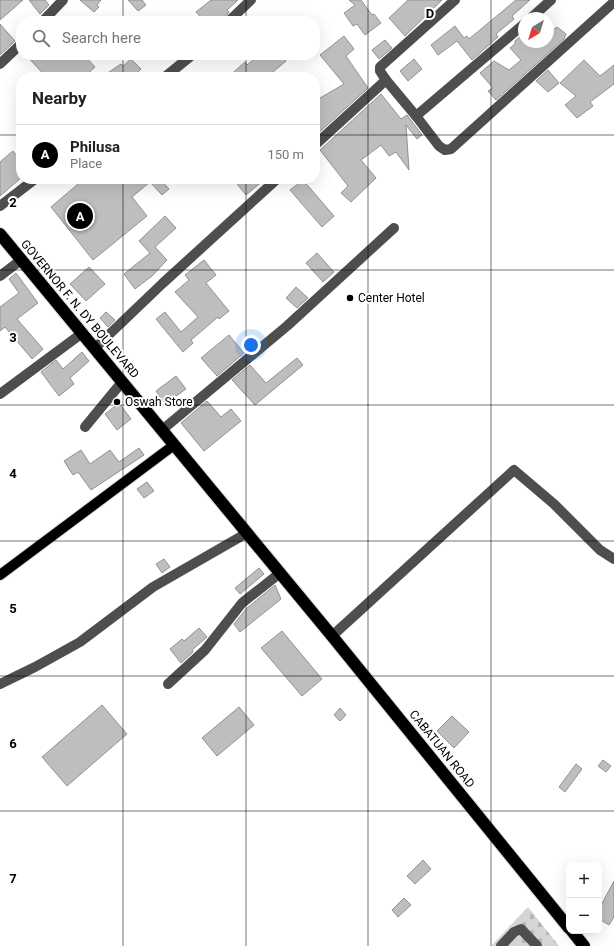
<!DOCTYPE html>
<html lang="en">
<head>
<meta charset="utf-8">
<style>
  :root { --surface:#fff; --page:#f6f6f6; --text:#202124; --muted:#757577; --line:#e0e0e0; --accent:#000 }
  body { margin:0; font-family:Roboto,sans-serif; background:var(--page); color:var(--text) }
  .controls { position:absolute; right:12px; bottom:12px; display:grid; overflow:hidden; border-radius:8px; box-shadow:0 4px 16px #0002 }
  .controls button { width:36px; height:36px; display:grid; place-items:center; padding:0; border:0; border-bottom:1px solid var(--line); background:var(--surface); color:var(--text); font:20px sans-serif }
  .compass { position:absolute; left:518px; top:12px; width:36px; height:36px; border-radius:50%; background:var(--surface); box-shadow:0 4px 16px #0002; rotate:218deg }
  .you { position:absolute; left:251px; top:345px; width:14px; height:14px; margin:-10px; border:3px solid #fff; border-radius:50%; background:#1a73e8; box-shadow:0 0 0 6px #1a73e833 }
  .badge { display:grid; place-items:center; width:26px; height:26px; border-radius:50%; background:var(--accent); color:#fff; font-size:13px; font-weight:700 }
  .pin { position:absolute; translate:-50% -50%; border:2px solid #fff; box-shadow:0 1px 4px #0006 }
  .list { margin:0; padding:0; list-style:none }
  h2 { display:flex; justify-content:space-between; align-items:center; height:52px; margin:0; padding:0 16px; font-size:17px }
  h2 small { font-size:13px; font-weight:400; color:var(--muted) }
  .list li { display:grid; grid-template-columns:26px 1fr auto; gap:12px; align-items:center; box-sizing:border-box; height:60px; padding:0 16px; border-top:1px solid var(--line) }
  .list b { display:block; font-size:15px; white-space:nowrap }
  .list p { margin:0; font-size:13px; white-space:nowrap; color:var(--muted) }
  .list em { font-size:13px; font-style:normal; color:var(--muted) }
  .icon { flex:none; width:22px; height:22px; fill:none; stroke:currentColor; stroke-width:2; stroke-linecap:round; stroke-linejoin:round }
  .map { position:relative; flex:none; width:614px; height:946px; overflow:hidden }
  .search { position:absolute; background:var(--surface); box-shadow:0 4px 16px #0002; left:16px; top:16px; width:304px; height:44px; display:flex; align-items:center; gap:10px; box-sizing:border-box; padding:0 14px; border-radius:16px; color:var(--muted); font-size:15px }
  .panel { position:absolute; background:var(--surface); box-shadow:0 4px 16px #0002; left:16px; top:72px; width:304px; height:112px; border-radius:16px }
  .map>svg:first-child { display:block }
  .cemetery { fill:url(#cemetery-stones) }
  .building { fill:#bebebe; stroke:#929292 }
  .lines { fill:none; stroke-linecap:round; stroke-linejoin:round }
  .major-casing { stroke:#dbdbdb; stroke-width:12 }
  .highway-casing { stroke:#dbdbdb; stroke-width:14 }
  .minor { stroke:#4e4e4e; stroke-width:10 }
  .major { stroke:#000; stroke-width:10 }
  .highway { stroke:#000; stroke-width:12 }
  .grid { fill:none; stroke:#000; stroke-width:1; stroke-opacity:0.55 }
  .poi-dot { fill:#000; stroke:#fff; stroke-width:1.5 }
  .labels { text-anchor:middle; stroke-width:4; stroke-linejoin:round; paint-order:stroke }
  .poi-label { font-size:12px; fill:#000; stroke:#fff; text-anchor:start }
  .street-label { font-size:12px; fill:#000; stroke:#fff }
  .grid-label { font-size:13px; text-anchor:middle; font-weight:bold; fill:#000; stroke:#fff; stroke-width:4; stroke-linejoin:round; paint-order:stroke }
</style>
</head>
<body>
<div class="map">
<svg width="614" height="946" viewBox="0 0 614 946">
  <defs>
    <pattern id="cemetery-stones" width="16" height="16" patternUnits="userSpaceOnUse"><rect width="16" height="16" fill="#d5d5d5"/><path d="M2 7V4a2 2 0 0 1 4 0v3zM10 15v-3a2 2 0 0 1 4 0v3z" fill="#b5b5b5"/></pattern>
  </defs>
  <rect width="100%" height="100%" fill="#fff"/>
  <!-- cemetery -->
  <path class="cemetery" d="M528 907 559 946H491Z"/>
  <!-- building -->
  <g class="building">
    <path d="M0 0H23L0 20Z"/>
    <path d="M29 0H45L49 5 40 14Z"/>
    <path d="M80 0H101L97 5 99 7 94 12Z"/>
    <path d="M128 0H142L146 5 138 11Z"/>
    <path d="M211 0H238L227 10 229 12 223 21H204L196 12Z"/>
    <path d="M349 0H361L372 15 374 14 381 23 365 35 357 24 353 26 344 13 355 5Z"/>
    <path d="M408 0H442L405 36 389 18Z"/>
    <path d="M516 0H530L512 16 514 19 496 34 498 37 472 60 457 41 438 55 431 45 455 26 464 38 467 36 469 39Z"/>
    <path d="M0 24 15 41 0 55Z"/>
    <path d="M557 27 566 34 564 39 496 100 488 91 493 88 480 73 494 61 509 70 521 60 510 48 515 44V41L524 33V42H548V34Z"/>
    <path d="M344 36 354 49 346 56 368 88 315 136V101L344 84 320 55Z"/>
    <path d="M385 40 392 48 379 59 372 50Z"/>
    <path d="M26 55H84L95 67 84 77H46Z"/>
    <path d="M259 55H281L286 61 267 77H228L245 62 247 65Z"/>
    <path d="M131 59 141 69 133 77H113L109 72 121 64 123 66Z"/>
    <path d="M414 59 422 69 408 81 400 71Z"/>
    <path d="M584 60 600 76 614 65V84L590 102 593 106 577 118 565 105 576 96 560 83Z"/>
    <path d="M548 70 559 83 548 92 536 81Z"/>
    <path d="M381 94 401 119 407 115 422 135 417 139 406 125 409 170 396 152 389 156 381 145 361 160 376 178 351 202 341 193 348 186 320 150Z"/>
    <path d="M13 151 16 155 21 151V178L0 196V162Z"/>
    <path d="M74 179H160L169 189 162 195 150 182 132 197 147 216 93 260 51 207 78 184Z"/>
    <path d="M233 179H265L246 195Z"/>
    <path d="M303 180 334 216 322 227 290 190Z"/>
    <path d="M165 216 176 228 155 247 167 260 152 276 135 289 124 274 150 253 139 241Z"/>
    <path d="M317 253 334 272 323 282 306 263Z"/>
    <path d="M204 260 216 275 206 283 229 311 219 319 218 317 191 340 193 343 183 352 156 319 165 312 181 332 198 317 175 292 189 280 185 275Z"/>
    <path d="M89 267 105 284 86 301 70 284Z"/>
    <path d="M16 273 38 303 17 319 43 349 32 359 5 327 0 331V307L19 293 9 279Z"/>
    <path d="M296 287 308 298 297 308 286 298Z"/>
    <path d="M106 312 115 320 108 327 100 318Z"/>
    <path d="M229 335 244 353 217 376 201 358Z"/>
    <path d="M82 352 89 361 70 378 74 384 59 396 41 372 56 360 63 369Z"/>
    <path d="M297 358 303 365 255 405 232 380 250 365 266 383Z"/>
    <path d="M176 376 186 389 165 404 156 391Z"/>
    <path d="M207 401 221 417 231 409 241 421 204 451 181 423Z"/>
    <path d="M119 403 131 419 117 430 105 414Z"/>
    <path d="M139 448 144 455 91 490 78 472 73 475 64 461 81 450 90 464 110 450 119 462Z"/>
    <path d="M147 482 154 491 144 498 137 489Z"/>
    <path d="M164 559 170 567 162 573 156 564Z"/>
    <path d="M259 568 264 574 240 594 235 588Z"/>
    <path d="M275 585 281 599 240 632 234 624 247 608Z"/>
    <path d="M199 628 207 637 192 650 193 652 181 663 170 649 182 639 184 641Z"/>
    <path d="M282 631 322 679 302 696 261 648Z"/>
    <path d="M102 705 127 734 67 786 42 757Z"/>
    <path d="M239 707 254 725 217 756 202 738Z"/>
    <path d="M340 708 346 715 340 721 334 715Z"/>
    <path d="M452 716 469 732 454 748 437 731Z"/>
    <path d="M603 760 611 766 606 772 598 766Z"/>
    <path d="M576 764 582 769 565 792 559 787Z"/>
    <path d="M423 860 431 869 415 884 407 876Z"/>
    <path d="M614 881V917L609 925 599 919V909Z"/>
    <path d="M404 898 411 905 398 917 392 910Z"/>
  </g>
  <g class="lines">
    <defs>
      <path id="major" d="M0 575 174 445"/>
      <g id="highway">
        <path d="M0 234 332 636 569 928"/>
        <path d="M572 931 584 946"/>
      </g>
    </defs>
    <!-- major casing -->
    <use href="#major" class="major-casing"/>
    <!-- highway casing -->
    <use href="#highway" class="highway-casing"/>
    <!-- minor -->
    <g class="minor">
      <path d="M455 0 380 67V71L386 80 416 116 439 146 445 150 451 149 614 2"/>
      <path d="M531 18 551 0"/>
      <path d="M43 21 63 0"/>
      <path d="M229 21 251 0"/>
      <path d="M0 64 21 44"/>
      <path d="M165 77 192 55"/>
      <path d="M416 116 524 24"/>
      <path d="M315 145 386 80"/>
      <path d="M0 206 35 179"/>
      <path d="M0 276 21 260"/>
      <path d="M95 348 163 283 277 179"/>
      <path d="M0 394 81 334"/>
      <path d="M85 427 122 382"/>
      <path d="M162 430 287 326 394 228"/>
      <path d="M332 636 514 470 554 504 600 550 614 559"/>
      <path d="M0 684 35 667 80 642 153 587 247 533"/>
      <path d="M168 684 205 650 242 603 280 573"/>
      <path d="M501 946 514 932 521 929 537 946"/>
    </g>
    <!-- major -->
    <use href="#major" class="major"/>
    <!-- highway -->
    <use href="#highway" class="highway"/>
  </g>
  <!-- grid -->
  <path class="grid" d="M123 0V21M246 0V21M368 0V946M491 0V946M123 55V77M246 55V77M0 135H21M315 135H614M123 179V946M246 179V946M0 270H614M0 405H614M0 541H614M0 676H614M0 811H614"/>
  <!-- markers -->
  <g class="poi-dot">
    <circle cx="350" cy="298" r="4"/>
    <circle cx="117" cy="402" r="4"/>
  </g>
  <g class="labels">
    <!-- poi labels -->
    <g class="poi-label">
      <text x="358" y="302">Center Hotel</text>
      <text x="125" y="406">Oswah Store</text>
    </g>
    <!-- street labels -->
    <g class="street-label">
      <text transform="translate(80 309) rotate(50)" y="4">GOVERNOR F. N. DY BOULEVARD</text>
      <text transform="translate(442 749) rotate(51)" y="4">CABATUAN ROAD</text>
    </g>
  </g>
  <g class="grid-label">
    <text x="430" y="18">D</text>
    <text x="13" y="207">2</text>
    <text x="13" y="342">3</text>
    <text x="13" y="478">4</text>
    <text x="13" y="613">5</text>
    <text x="13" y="748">6</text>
    <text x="13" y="883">7</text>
  </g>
</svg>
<div class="controls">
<button>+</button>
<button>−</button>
</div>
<svg class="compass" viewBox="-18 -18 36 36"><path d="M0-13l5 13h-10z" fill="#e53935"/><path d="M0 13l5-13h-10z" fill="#757577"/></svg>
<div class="you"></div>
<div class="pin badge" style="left:80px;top:216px">A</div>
<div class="search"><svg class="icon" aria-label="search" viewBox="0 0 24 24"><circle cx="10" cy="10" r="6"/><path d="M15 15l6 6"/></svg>Search here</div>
<section class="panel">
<h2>Nearby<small></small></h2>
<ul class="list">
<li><span class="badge">A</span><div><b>Philusa</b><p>Place</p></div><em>150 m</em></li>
</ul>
</section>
</div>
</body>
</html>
